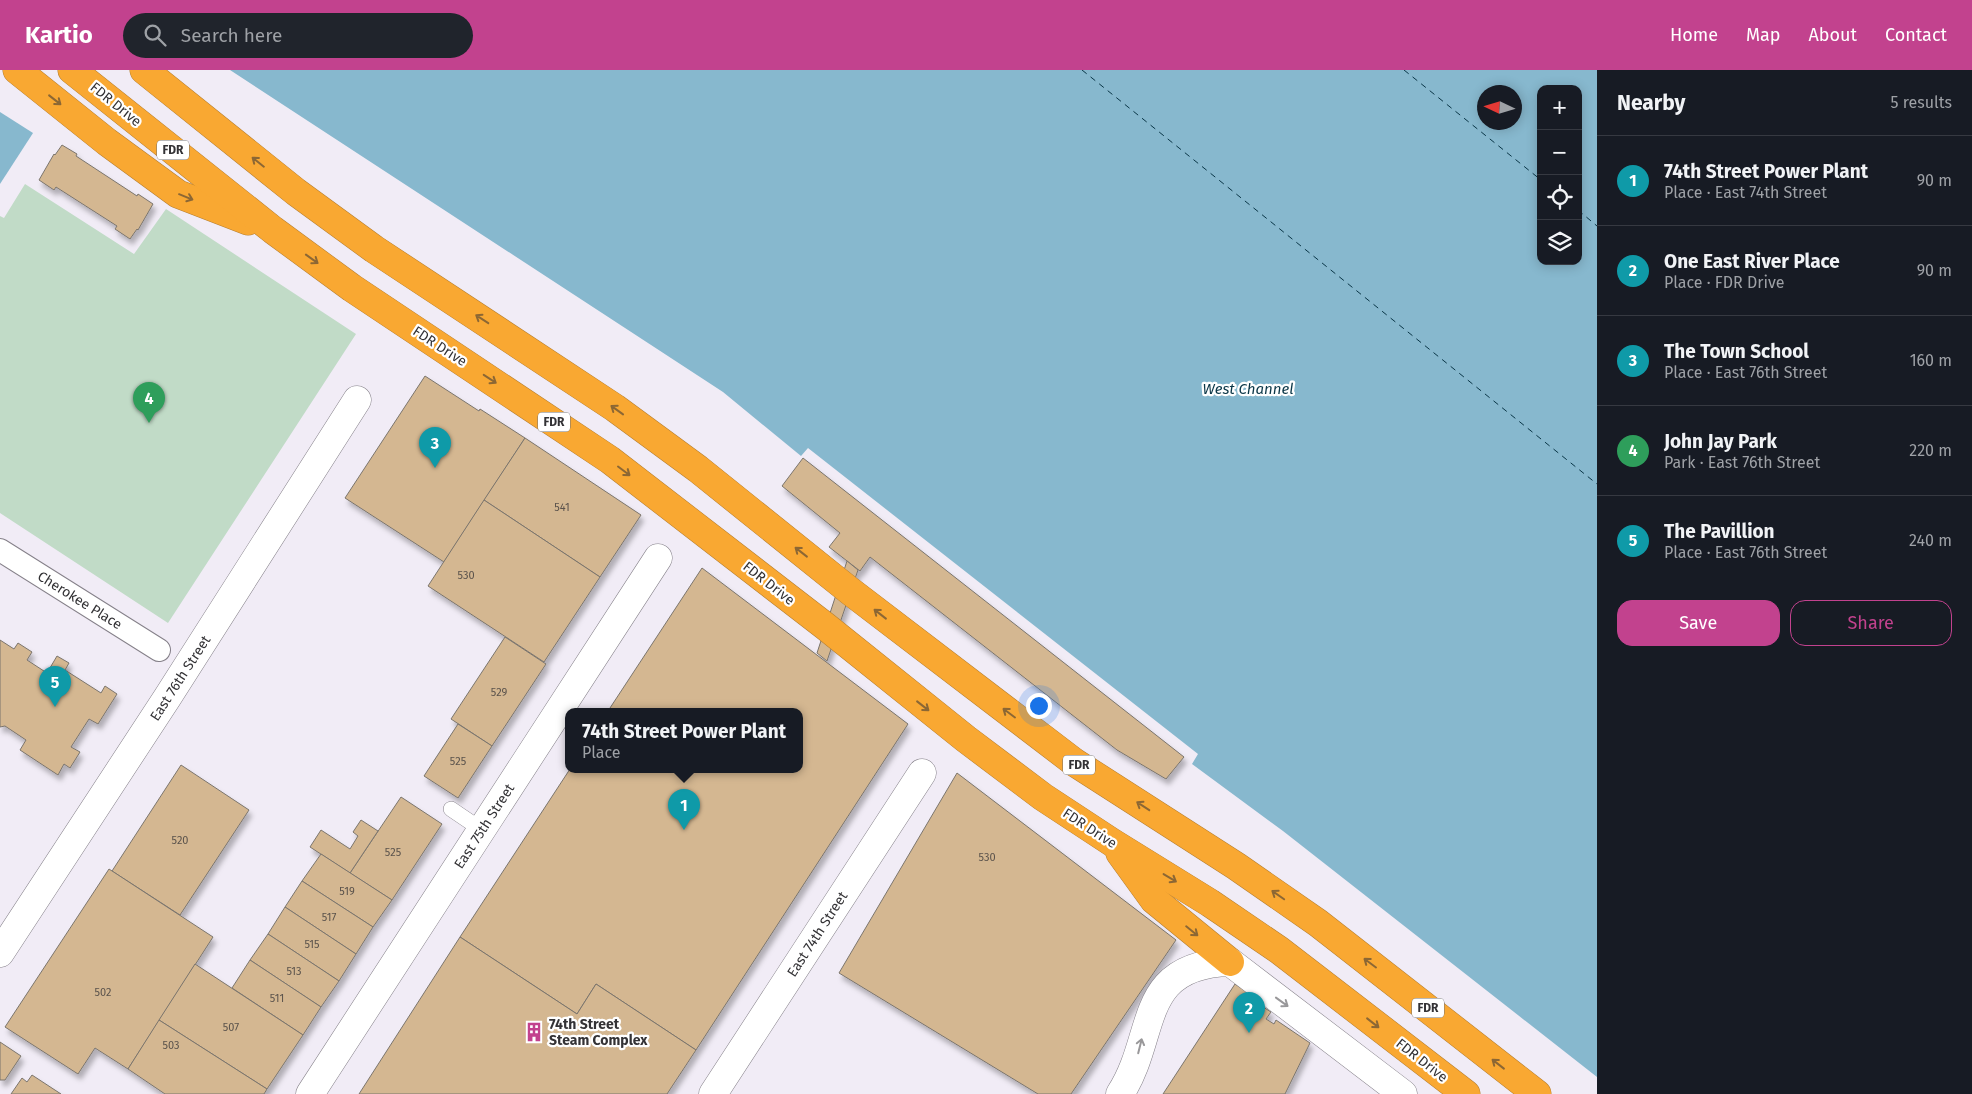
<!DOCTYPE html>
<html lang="en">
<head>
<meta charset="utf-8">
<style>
  :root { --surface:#171b24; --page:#20242c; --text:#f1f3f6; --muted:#9ea1a6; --line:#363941; --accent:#c2428e }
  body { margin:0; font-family:"Fira Sans",sans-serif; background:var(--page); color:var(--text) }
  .controls { position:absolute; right:15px; top:15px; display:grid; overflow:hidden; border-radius:10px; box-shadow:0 2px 12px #0003 }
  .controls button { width:45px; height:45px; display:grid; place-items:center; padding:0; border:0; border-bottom:1px solid var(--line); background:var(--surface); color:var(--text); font:25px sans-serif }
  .compass { position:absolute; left:1477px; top:15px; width:45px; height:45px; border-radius:50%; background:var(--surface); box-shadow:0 2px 12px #0003; rotate:274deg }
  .you { position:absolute; left:1038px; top:635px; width:18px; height:18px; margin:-12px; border:4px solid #fff; border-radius:50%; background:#1a73e8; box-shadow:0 0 0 8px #1a73e833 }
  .badge { display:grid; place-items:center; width:32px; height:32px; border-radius:50%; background:var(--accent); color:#fff; font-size:16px; font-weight:700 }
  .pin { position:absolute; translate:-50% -41px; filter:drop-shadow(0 1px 2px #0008) }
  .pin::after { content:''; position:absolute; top:26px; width:18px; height:15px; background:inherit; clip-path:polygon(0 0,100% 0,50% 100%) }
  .popup { position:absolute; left:565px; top:638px; width:238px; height:65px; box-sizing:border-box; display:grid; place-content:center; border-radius:10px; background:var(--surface); filter:drop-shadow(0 1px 4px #0005); font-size:16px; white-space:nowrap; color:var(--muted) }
  .popup b { font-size:19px; color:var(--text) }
  .popup::after { content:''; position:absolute; left:50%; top:100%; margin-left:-10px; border:10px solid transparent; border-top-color:var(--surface) }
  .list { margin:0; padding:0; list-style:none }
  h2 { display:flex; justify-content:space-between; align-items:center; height:65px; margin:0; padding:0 20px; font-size:21px }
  h2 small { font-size:16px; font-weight:400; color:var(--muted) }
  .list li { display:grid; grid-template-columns:32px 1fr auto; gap:15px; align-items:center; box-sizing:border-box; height:90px; padding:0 20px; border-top:1px solid var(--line) }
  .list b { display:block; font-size:19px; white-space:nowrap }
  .list p { margin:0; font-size:16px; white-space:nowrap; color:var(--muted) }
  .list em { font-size:16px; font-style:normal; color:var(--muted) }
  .actions { display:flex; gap:10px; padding:15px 20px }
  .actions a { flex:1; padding:11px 0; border:1px solid var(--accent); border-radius:15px; text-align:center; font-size:18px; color:var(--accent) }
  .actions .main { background:var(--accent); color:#fff }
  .icon { flex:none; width:28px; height:28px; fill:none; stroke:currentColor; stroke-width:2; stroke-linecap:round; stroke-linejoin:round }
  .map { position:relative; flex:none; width:1597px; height:1024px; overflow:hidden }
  header { display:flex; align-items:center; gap:30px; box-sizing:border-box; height:70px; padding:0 25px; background:var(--accent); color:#fff }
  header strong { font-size:24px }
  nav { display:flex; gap:28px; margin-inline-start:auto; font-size:18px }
  .search { width:350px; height:45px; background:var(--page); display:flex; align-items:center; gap:12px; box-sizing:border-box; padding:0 18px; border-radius:28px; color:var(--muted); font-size:19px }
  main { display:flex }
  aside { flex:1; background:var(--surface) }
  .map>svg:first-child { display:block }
  .green { fill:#c1dbc7 }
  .water { fill:#87b8ce; fill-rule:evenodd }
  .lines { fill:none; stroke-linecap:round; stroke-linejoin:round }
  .ferry { stroke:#0a3647; stroke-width:1; stroke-dasharray:6 5; stroke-linecap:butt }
  .building { fill:#d4b791; stroke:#7b756d; filter:url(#shadow) }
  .service-casing { stroke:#858089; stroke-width:16 }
  .pedestrian-casing { stroke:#858089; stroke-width:24 }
  .minor-casing { stroke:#858089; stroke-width:29 }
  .tertiary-casing { stroke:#858089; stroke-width:29 }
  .motorway-casing { stroke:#b47f33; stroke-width:29 }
  .service { stroke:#fff; stroke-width:15 }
  .pedestrian { stroke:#fff; stroke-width:22 }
  .minor { stroke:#fff; stroke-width:28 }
  .tertiary { stroke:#fff; stroke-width:28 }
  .motorway { stroke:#f9a832; stroke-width:28 }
  .oneway { stroke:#8c6734 }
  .oneway2 { stroke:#99989a }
  .labels { text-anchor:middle; stroke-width:4.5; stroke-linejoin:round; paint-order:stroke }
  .number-label { font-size:11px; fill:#5b534c }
  .shield { fill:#fff; stroke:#707072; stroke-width:1 }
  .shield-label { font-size:12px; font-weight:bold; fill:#333235 }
  .street-label { font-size:14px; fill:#333235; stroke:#fff }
  .poi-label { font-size:14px; font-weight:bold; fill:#333235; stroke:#fff; text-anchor:start }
  .water-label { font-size:15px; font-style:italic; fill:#0a3647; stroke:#fff }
</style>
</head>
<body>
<header>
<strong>Kartio</strong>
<div class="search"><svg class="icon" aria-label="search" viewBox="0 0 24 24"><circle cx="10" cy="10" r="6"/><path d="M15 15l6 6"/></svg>Search here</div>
<nav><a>Home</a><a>Map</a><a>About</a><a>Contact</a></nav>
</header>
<main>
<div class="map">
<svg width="1597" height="1024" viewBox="0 0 1597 1024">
  <defs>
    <filter id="shadow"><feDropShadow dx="3" dy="5.5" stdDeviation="2.5" flood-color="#0004"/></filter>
  </defs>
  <rect width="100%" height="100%" fill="#f1ecf6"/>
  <!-- green -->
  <path class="green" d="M25 114 134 184 166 139 356 264 168 553 0 443V146L4 148Z"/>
  <!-- water -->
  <g class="water">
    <path d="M230 0H1597V1007L1283 761 1192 694 1198 684 808 378 801 386 723 322ZM1541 19H1578V191H1541ZM1514 22V52H1484V22Z"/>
    <path d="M0 42 33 63 0 114Z"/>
  </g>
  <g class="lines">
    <!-- ferry -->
    <g class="ferry">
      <path d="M1082 0 1597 414"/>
      <path d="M1404 0 1541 110"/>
      <path d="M1578 140 1597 156"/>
    </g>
  </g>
  <!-- building -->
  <g class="building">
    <path d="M62 75 77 84 76 86 137 126 138 124 153 134 138 160 137 159 130 169 115 159 117 156 56 117 54 120 39 110 54 84 55 85Z"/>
    <path d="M425 306 479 341 480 339 525 368 444 492 345 428Z"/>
    <path d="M525 368 641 445 600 507 484 430Z"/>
    <path d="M803 388 1184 687 1166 709 1117 680 870 487 860 501 829 477 840 463 782 416Z"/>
    <path d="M484 430 600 507 544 592 428 516Z"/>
    <path d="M847 491 858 500 827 591 817 583Z"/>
    <path d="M702 498 908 654 696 980 596 914 577 944 460 867 570 699H799V641H608Z"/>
    <path d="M505 567 546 594 492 676 451 649Z"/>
    <path d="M0 570 14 579 18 573 32 582 27 590 47 603 57 586 69 593 65 600 101 623 105 616 117 624 98 654 89 649 71 677 80 682 70 698 64 694 58 705 20 680 26 670 5 656 0 657Z"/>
    <path d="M458 654 492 676 458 728 424 706Z"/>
    <path d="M181 695 249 740 180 845 112 801Z"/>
    <path d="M957 703 1176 870 1071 1024H1038L839 903Z"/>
    <path d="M401 727 442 754 392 830 350 803Z"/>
    <path d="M361 750 378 761 350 803 310 777 321 760 350 779 358 766 353 762Z"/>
    <path d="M321 784 392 830 373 857 302 811Z"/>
    <path d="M109 799 213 867 128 999 95 978 78 1004 5 957Z"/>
    <path d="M302 811 373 857 356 884 285 837Z"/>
    <path d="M285 837 356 884 339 911 268 864Z"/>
    <path d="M268 864 339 911 321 937 250 890Z"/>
    <path d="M460 867 577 944 596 914 696 980 667 1024H359Z"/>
    <path d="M250 890 321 937 303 965 232 918Z"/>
    <path d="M195 894 303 965 267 1019 159 950Z"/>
    <path d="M1235 914 1262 932 1260 935 1271 942 1266 949 1274 954 1276 950 1310 973 1285 1024H1163Z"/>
    <path d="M159 950 267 1019 264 1024H165L128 999Z"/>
    <path d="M0 972 21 986 5 1010H0Z"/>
    <path d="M32 1005 61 1024H11L22 1008 27 1012Z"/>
  </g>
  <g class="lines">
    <defs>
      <path id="service" d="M451 739 482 760"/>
      <path id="pedestrian" d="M0 480 159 580"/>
      <g id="minor">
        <path d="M0 883 167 628 357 330"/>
        <path d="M310 1024 658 488"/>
        <path d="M713 1024 922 703"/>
      </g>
      <path id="tertiary" d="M1120 1024C1158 966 1135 895 1230 892L1403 1024"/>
      <g id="motorway">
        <path d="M17 0 107 72 178 124 248 151"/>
        <path d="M72 0 273 160 352 218 610 390 825 556 966 669 1043 727 1113 773 1210 833 1279 880 1466 1024"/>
        <path d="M144 0 296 122 374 179 615 338 698 399 850 521 1074 692 1236 796 1318 853 1537 1024"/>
        <path d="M1120 783 1154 830 1230 892"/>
      </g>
    </defs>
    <!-- service casing -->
    <use href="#service" class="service-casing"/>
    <!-- pedestrian casing -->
    <use href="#pedestrian" class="pedestrian-casing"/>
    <!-- minor casing -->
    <use href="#minor" class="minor-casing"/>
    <!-- tertiary casing -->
    <use href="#tertiary" class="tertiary-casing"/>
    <!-- motorway casing -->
    <use href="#motorway" class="motorway-casing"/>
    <!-- service -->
    <use href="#service" class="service"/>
    <!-- pedestrian -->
    <use href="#pedestrian" class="pedestrian"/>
    <!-- minor -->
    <use href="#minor" class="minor"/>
    <!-- tertiary -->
    <use href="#tertiary" class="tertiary"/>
    <!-- motorway -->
    <use href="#motorway" class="motorway"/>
  </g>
  <!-- one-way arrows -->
  <defs><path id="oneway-shaft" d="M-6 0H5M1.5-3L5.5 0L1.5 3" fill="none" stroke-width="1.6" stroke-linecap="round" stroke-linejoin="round" transform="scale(1.25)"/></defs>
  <g class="oneway">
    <use href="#oneway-shaft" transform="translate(55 30) rotate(38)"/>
    <use href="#oneway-shaft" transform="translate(258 92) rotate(-141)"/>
    <use href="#oneway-shaft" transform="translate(186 127) rotate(22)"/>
    <use href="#oneway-shaft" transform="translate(312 189) rotate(36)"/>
    <use href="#oneway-shaft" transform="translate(482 249) rotate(-147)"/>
    <use href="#oneway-shaft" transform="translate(490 309) rotate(33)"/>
    <use href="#oneway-shaft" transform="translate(617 340) rotate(-144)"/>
    <use href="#oneway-shaft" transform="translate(624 401) rotate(37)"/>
    <use href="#oneway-shaft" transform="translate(801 482) rotate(-142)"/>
    <use href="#oneway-shaft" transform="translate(880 544) rotate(-142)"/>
    <use href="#oneway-shaft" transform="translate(923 636) rotate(38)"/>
    <use href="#oneway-shaft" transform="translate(1009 643) rotate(-143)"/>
    <use href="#oneway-shaft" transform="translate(1143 736) rotate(-147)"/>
    <use href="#oneway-shaft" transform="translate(1170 808) rotate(31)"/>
    <use href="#oneway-shaft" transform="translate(1278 825) rotate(-145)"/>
    <use href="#oneway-shaft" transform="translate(1192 861) rotate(39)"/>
    <use href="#oneway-shaft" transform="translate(1370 893) rotate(-143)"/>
    <use href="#oneway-shaft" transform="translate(1373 953) rotate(38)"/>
    <use href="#oneway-shaft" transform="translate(1498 994) rotate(-142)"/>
  </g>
  <g class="oneway2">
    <use href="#oneway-shaft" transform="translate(1282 932) rotate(36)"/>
    <use href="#oneway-shaft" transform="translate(1140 976) rotate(-76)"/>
  </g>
  <!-- icons -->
  <defs>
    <symbol id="building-bare" viewBox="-9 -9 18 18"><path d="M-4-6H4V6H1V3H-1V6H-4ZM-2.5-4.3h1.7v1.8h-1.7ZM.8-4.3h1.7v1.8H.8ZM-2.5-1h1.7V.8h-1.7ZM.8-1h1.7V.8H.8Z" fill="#c2428e" stroke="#fff" stroke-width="2.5" paint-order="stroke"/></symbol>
  </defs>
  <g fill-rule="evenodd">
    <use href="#building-bare" x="520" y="948" width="28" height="28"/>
  </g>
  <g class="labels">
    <!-- number labels -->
    <g class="number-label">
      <text x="562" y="441">541</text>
      <text x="466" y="509">530</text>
      <text x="499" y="626">529</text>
      <text x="458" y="695">525</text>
      <text x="180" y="774">520</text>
      <text x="393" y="786">525</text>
      <text x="987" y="791">530</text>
      <text x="347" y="825">519</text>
      <text x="329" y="851">517</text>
      <text x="312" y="878">515</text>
      <text x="294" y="905">513</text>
      <text x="103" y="926">502</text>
      <text x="277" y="932">511</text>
      <text x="231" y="961">507</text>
      <text x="171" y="979">503</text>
    </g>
    <!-- shield labels -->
    <g class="shield">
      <rect x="157" y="70.5" width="32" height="19" rx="4"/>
      <rect x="538" y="342.5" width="32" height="19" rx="4"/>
      <rect x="1063" y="685.5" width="32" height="19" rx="4"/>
      <rect x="1412" y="928.5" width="32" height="19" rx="4"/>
    </g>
    <g class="shield-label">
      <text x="173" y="84">FDR</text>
      <text x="554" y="356">FDR</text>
      <text x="1079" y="699">FDR</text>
      <text x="1428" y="942">FDR</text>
    </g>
    <!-- street labels -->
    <g class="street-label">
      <text transform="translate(116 34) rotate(39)" y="5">FDR Drive</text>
      <text transform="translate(440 276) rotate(33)" y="5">FDR Drive</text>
      <text transform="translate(769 513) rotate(38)" y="5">FDR Drive</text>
      <text transform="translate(80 530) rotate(32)" y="5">Cherokee Place</text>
      <text transform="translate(180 608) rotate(-57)" y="5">East 76th Street</text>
      <text transform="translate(484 756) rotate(-57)" y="5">East 75th Street</text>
      <text transform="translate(1090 758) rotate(33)" y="5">FDR Drive</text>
      <text transform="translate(817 864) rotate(-57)" y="5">East 74th Street</text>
      <text transform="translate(1422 990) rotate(38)" y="5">FDR Drive</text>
    </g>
    <!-- poi labels -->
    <g class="poi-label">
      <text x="549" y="959">74th Street<tspan x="549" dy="16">Steam Complex</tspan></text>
    </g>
    <!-- water labels -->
    <g class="water-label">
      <text x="1248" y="324">West Channel</text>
    </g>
  </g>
</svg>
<div class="controls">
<button>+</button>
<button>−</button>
<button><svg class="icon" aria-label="locate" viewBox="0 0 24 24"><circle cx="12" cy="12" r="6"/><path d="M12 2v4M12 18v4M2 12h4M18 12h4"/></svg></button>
<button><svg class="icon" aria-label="layers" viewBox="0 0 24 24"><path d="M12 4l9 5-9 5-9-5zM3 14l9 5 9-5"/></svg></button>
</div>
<svg class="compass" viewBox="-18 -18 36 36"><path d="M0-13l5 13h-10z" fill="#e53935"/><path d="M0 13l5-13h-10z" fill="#9ea1a6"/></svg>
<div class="you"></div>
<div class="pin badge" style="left:684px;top:760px;background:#0f9aa8">1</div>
<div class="popup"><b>74th Street Power Plant</b>Place</div>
<div class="pin badge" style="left:1249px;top:963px;background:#0f9aa8">2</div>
<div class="pin badge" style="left:435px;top:398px;background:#0f9aa8">3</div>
<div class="pin badge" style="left:149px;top:353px;background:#2e9e5b">4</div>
<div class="pin badge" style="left:55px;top:637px;background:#0f9aa8">5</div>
</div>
<aside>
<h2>Nearby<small>5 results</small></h2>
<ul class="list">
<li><span class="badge" style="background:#0f9aa8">1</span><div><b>74th Street Power Plant</b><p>Place · East 74th Street</p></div><em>90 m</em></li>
<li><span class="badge" style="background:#0f9aa8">2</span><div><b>One East River Place</b><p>Place · FDR Drive</p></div><em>90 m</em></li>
<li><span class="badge" style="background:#0f9aa8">3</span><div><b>The Town School</b><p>Place · East 76th Street</p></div><em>160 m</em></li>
<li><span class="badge" style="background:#2e9e5b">4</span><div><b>John Jay Park</b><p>Park · East 76th Street</p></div><em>220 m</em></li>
<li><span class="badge" style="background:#0f9aa8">5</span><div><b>The Pavillion</b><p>Place · East 76th Street</p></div><em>240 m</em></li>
</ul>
<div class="actions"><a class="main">Save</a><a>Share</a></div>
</aside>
</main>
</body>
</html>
